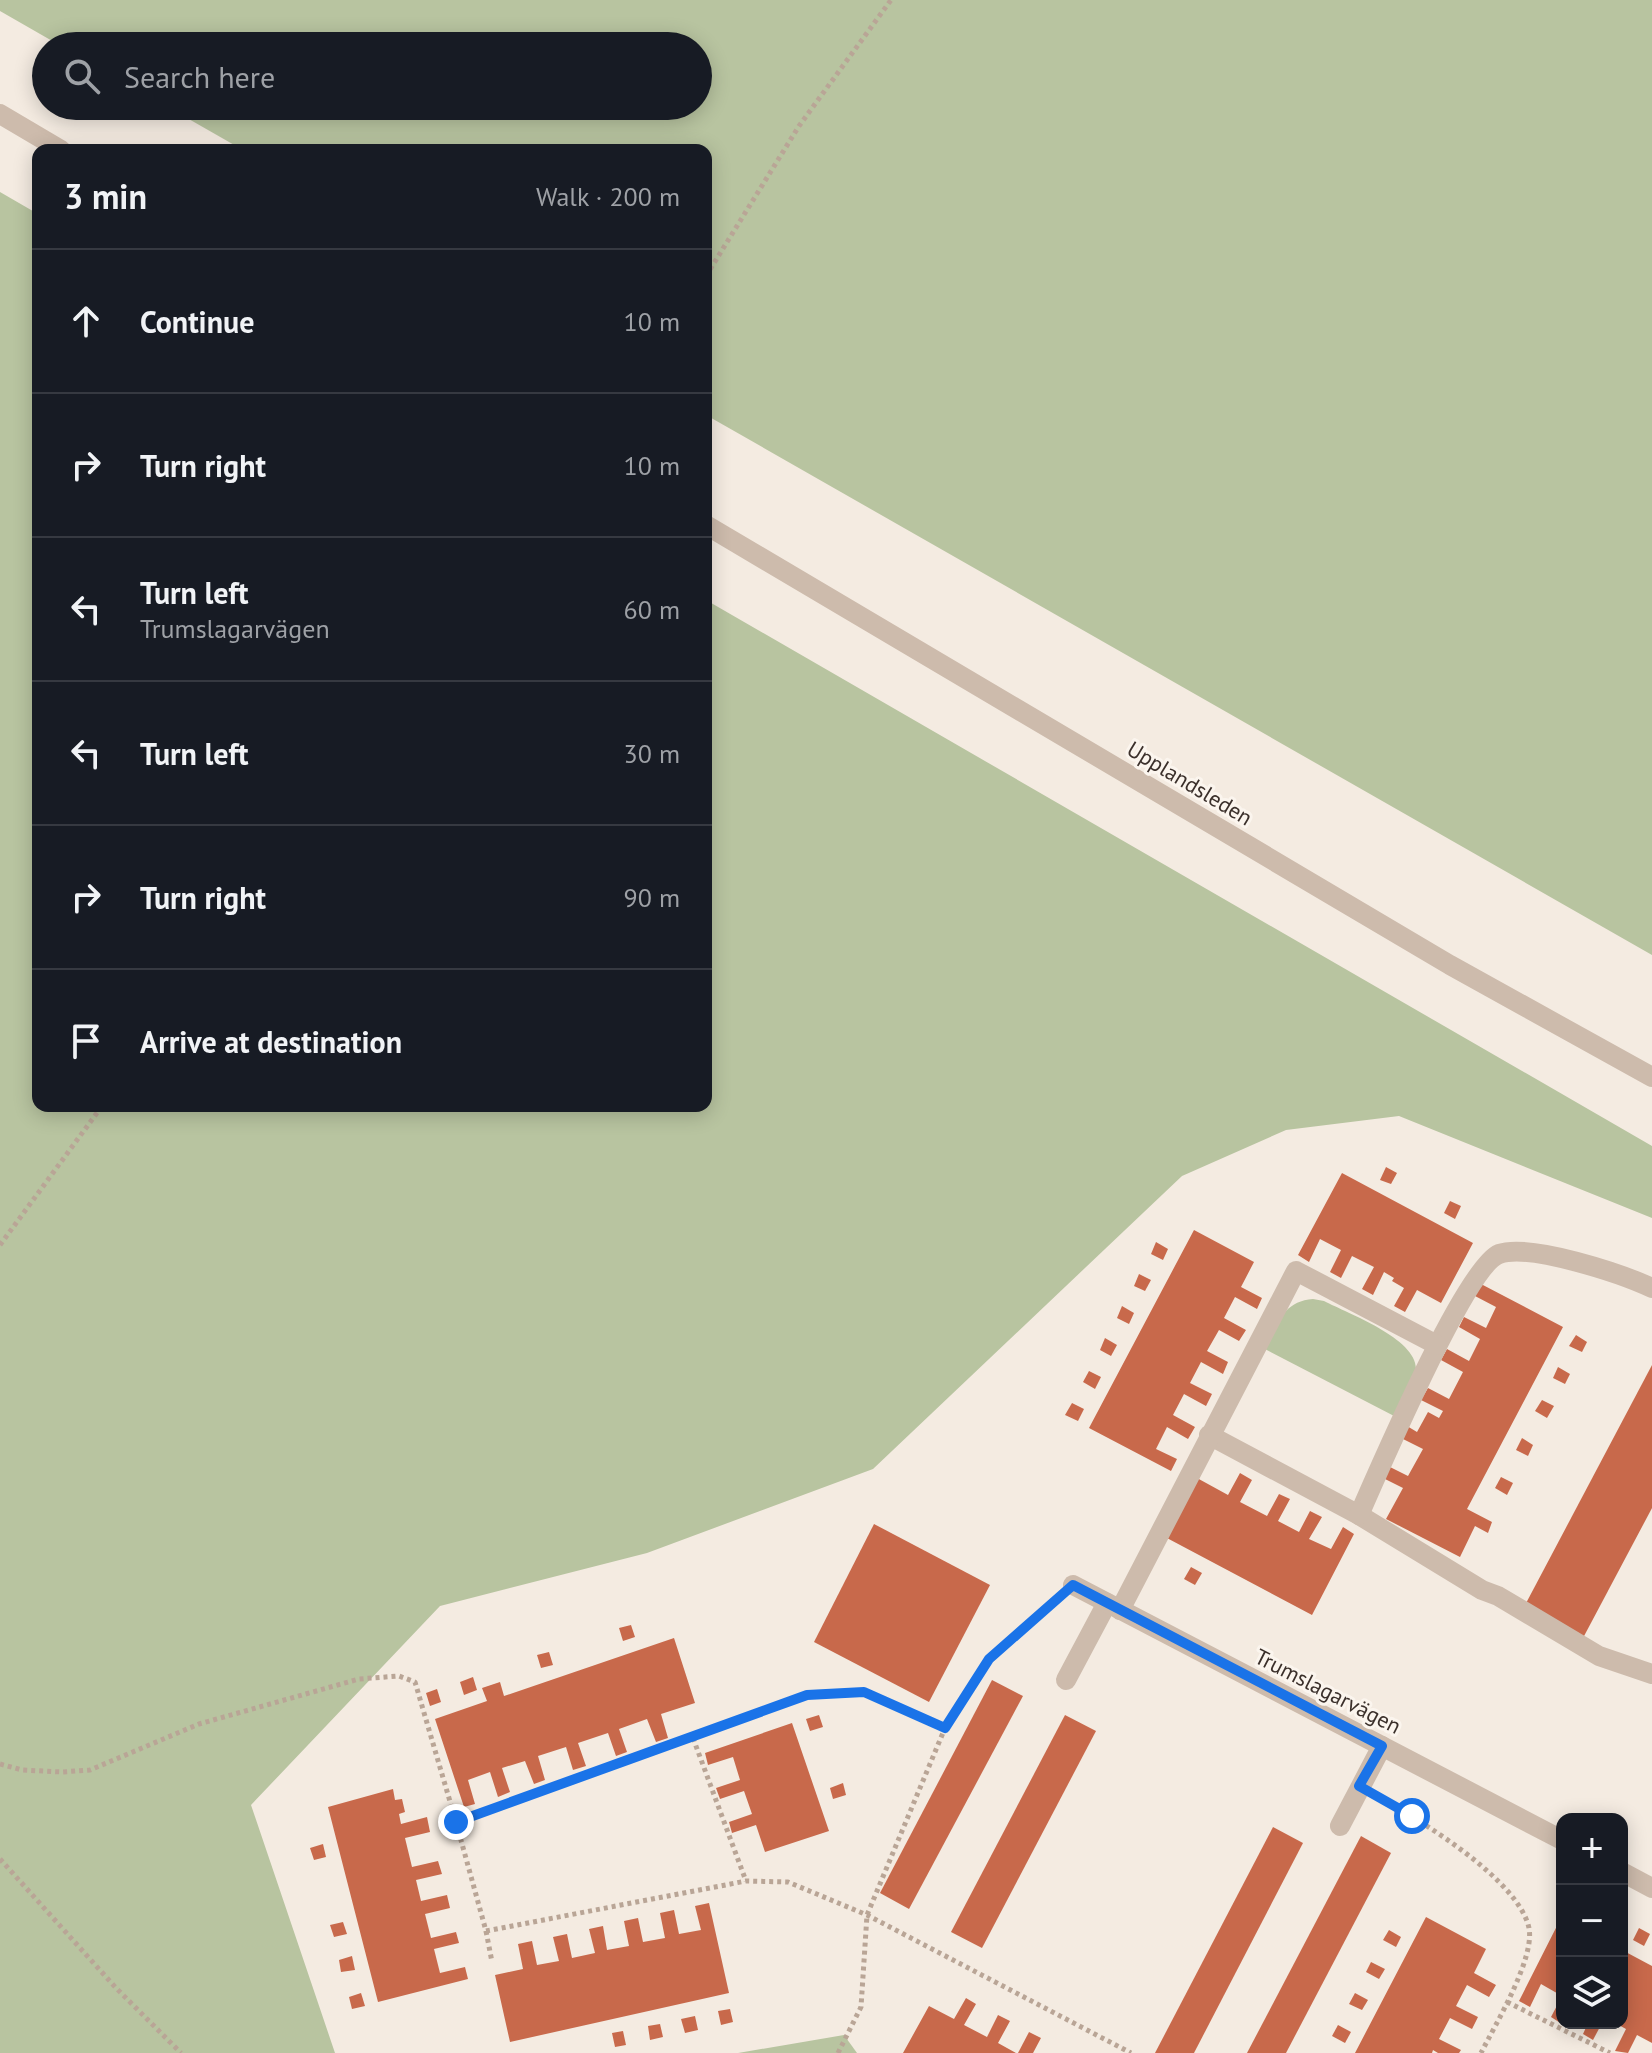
<!DOCTYPE html>
<html lang="en">
<head>
<meta charset="utf-8">
<style>
  :root { --surface:#171b24; --page:#242831; --text:#f1f3f6; --muted:#9ea1a6; --line:#363941 }
  body { margin:0; font-family:"PT Sans",sans-serif; background:var(--page); color:var(--text) }
  .controls { position:absolute; right:24px; bottom:24px; display:grid; overflow:hidden; border-radius:16px; box-shadow:0 4px 20px #0003 }
  .controls button { width:72px; height:72px; display:grid; place-items:center; padding:0; border:0; border-bottom:2px solid var(--line); background:var(--surface); color:var(--text); font:40px sans-serif }
  .stop { position:absolute; width:24px; height:24px; margin:-18px; border:6px solid #1a73e8; border-radius:50%; background:#fff }
  .stop.end { background:#1a73e8; border-color:#fff; box-shadow:0 2px 8px #0008 }
  .list { margin:0; padding:0; list-style:none }
  h2 { display:flex; justify-content:space-between; align-items:center; height:104px; margin:0; padding:0 32px; font-size:34px }
  h2 small { font-size:26px; font-weight:400; color:var(--muted) }
  .list li { display:grid; grid-template-columns:52px 1fr auto; gap:24px; align-items:center; box-sizing:border-box; height:144px; padding:0 32px; border-top:2px solid var(--line) }
  .list b { display:block; font-size:30px; white-space:nowrap }
  .list p { margin:0; font-size:26px; white-space:nowrap; color:var(--muted) }
  .list em { font-size:26px; font-style:normal; color:var(--muted) }
  .icon { flex:none; width:44px; height:44px; fill:none; stroke:currentColor; stroke-width:2; stroke-linecap:round; stroke-linejoin:round }
  .map { position:relative; flex:none; width:1652px; height:2053px; overflow:hidden }
  .search { position:absolute; background:var(--surface); box-shadow:0 4px 20px #0003; left:32px; top:32px; width:680px; height:88px; display:flex; align-items:center; gap:20px; box-sizing:border-box; padding:0 28px; border-radius:44px; color:var(--muted); font-size:30px }
  .panel { position:absolute; background:var(--surface); box-shadow:0 4px 20px #0003; left:32px; top:144px; width:680px; height:968px; border-radius:16px }
  .map>svg:first-child { display:block }
  .green { fill:#b8c4a0 }
  .building { fill:#c8694b }
  .lines { fill:none; stroke-linecap:round; stroke-linejoin:round }
  .path { stroke:#b9a596; stroke-width:5; stroke-dasharray:4 4; stroke-linecap:butt }
  .service { stroke:#cdbbac; stroke-width:20 }
  .minor { stroke:#cdbbac; stroke-width:20 }
  .tertiary { stroke:#cdbbac; stroke-width:20 }
  .route { stroke:#1a73e8; stroke-width:10 }
  .labels { text-anchor:middle; stroke-width:6; stroke-linejoin:round; paint-order:stroke }
  .street-label { font-size:22px; fill:#3b302b; stroke:#fbf5ee }
</style>
</head>
<body>
<div class="map">
<svg width="1652" height="2053" viewBox="0 0 1652 2053">
  <rect width="100%" height="100%" fill="#f4ebe1"/>
  <!-- green -->
  <g class="green">
    <path d="M0 0H1652V955L706 415V150H243L166 106H698V46H61L0 11Z"/>
    <path d="M0 192 38 214V1106H706V600L1652 1146V1218L1399 1116 1286 1130 1182 1176 873 1469 647 1553 440 1606 251 1805 335 2053H0Z"/>
    <path d="M1313 1299 1324 1301C1349 1314 1418 1339 1416 1370 1415 1385 1402 1403 1396 1417L1263 1348C1277 1325 1283 1301 1313 1299Z"/>
    <path d="M844 2035 857 2053H738Z"/>
  </g>
  <!-- building -->
  <g class="building">
    <path d="M1386 1167 1397 1173 1391 1184 1380 1180Z"/>
    <path d="M1342 1173 1473 1243 1441 1303 1417 1290 1405 1312 1394 1306 1404 1288 1392 1281 1394 1278 1384 1272 1373 1295 1362 1289 1374 1267 1352 1256 1341 1278 1330 1272 1341 1250 1320 1239 1309 1262 1298 1255Z"/>
    <path d="M1450 1201 1461 1206 1455 1219 1444 1213Z"/>
    <path d="M1194 1230 1254 1262 1241 1287 1262 1298 1257 1309 1235 1297 1224 1318 1246 1330 1239 1341 1219 1330 1207 1351 1228 1362 1223 1374 1201 1362 1190 1383 1212 1394 1206 1406 1184 1394 1173 1415 1195 1427 1188 1439 1167 1427 1156 1449 1177 1459 1171 1471 1089 1428Z"/>
    <path d="M1156 1242 1168 1249 1163 1260 1151 1254Z"/>
    <path d="M1139 1274 1151 1280 1145 1291 1134 1286Z"/>
    <path d="M1481 1284 1563 1327 1467 1509 1492 1522 1488 1533 1475 1526 1460 1557 1386 1519 1403 1488 1381 1477 1386 1465 1408 1476 1423 1449 1401 1438 1407 1426 1417 1432 1428 1412 1439 1418 1443 1411 1421 1400 1428 1388 1449 1399 1463 1372 1441 1360 1447 1349 1469 1361 1480 1339 1459 1327 1464 1317 1486 1328 1496 1307 1475 1296Z"/>
    <path d="M1122 1306 1134 1313 1129 1324 1117 1318Z"/>
    <path d="M1576 1335 1587 1342 1582 1352 1569 1346Z"/>
    <path d="M1105 1338 1117 1345 1111 1356 1100 1350Z"/>
    <path d="M1652 1365V1508L1583 1638 1524 1607Z"/>
    <path d="M1558 1367 1570 1374 1565 1384 1553 1378Z"/>
    <path d="M1089 1371 1101 1377 1095 1389 1083 1382Z"/>
    <path d="M1542 1400 1554 1406 1547 1418 1535 1411Z"/>
    <path d="M1072 1403 1084 1409 1078 1421 1065 1415Z"/>
    <path d="M1522 1438 1533 1445 1528 1456 1516 1450Z"/>
    <path d="M1240 1473 1252 1480 1240 1502 1267 1516 1279 1494 1290 1499 1278 1521 1299 1532 1310 1511 1322 1517 1309 1539 1331 1549 1343 1527 1354 1534 1312 1615 1165 1537 1197 1478 1228 1495Z"/>
    <path d="M1501 1477 1513 1483 1507 1495 1495 1488Z"/>
    <path d="M874 1524 990 1585 929 1702 814 1642Z"/>
    <path d="M1191 1567 1202 1573 1195 1585 1184 1579Z"/>
    <path d="M631 1625 635 1637 623 1641 619 1628Z"/>
    <path d="M674 1638 695 1703 661 1714 668 1738 656 1742 647 1719 619 1729 627 1752 616 1756 608 1733 578 1743 586 1766 573 1770 566 1747 538 1756 545 1780 534 1784 525 1761 502 1768 510 1792 498 1797 490 1772 468 1780 475 1804 464 1807 435 1719 487 1701 482 1688 500 1682 504 1696Z"/>
    <path d="M549 1652 553 1665 541 1668 537 1655Z"/>
    <path d="M473 1677 477 1690 464 1695 460 1682Z"/>
    <path d="M992 1680 1023 1696 909 1909 880 1893Z"/>
    <path d="M437 1689 441 1702 430 1706 426 1693Z"/>
    <path d="M819 1715 823 1727 810 1731 806 1719Z"/>
    <path d="M1065 1715 1096 1731 982 1948 951 1932Z"/>
    <path d="M792 1723 829 1831 765 1852 756 1825 732 1833 729 1822 752 1814 744 1791 720 1799 716 1788 740 1780 733 1757 708 1765 705 1753Z"/>
    <path d="M843 1783 846 1795 833 1799 830 1788Z"/>
    <path d="M393 1789 395 1800 402 1799 405 1812 399 1814 401 1824 427 1817 430 1832 405 1838 412 1867 438 1861 442 1874 416 1880 421 1901 447 1895 450 1908 425 1914 431 1938 456 1932 459 1943 434 1949 440 1973 465 1967 468 1979 378 2002 328 1807Z"/>
    <path d="M1273 1827 1303 1843 1194 2053H1155Z"/>
    <path d="M1361 1836 1391 1853 1286 2053H1247Z"/>
    <path d="M323 1844 326 1857 314 1860 310 1848Z"/>
    <path d="M709 1903 729 1993 510 2042 495 1975 523 1969 518 1944 532 1941 537 1965 559 1961 553 1937 567 1934 572 1958 595 1953 589 1929 603 1926 607 1950 629 1946 624 1921 638 1918 643 1942 665 1938 660 1913 674 1910 679 1934 701 1930 695 1906Z"/>
    <path d="M1562 1916V2024L1551 2017 1562 1996 1541 1984 1530 2007 1519 2001Z"/>
    <path d="M1426 1917 1486 1949 1474 1973 1496 1985 1489 1997 1467 1985 1456 2006 1478 2017 1472 2029 1450 2018 1439 2039 1461 2050 1459 2053H1438L1433 2050 1432 2053H1355Z"/>
    <path d="M343 1922 347 1934 334 1937 330 1925Z"/>
    <path d="M1639 1928 1650 1934 1644 1946 1633 1940Z"/>
    <path d="M1389 1930 1401 1937 1396 1947 1383 1940Z"/>
    <path d="M1622 1950 1652 1966V2043L1637 2035 1628 2053 1615 2051 1626 2029 1615 2023H1622Z"/>
    <path d="M352 1956 355 1970 341 1972 339 1960Z"/>
    <path d="M1371 1962 1385 1969 1379 1979 1366 1972Z"/>
    <path d="M361 1993 365 2006 352 2009 349 1997Z"/>
    <path d="M1355 1993 1368 2000 1362 2010 1349 2004Z"/>
    <path d="M966 1998 976 2004 964 2025 987 2037 998 2015 1010 2021 998 2043 1016 2053H903L929 2006 954 2019Z"/>
    <path d="M730 2009 733 2022 721 2025 718 2011Z"/>
    <path d="M695 2016 698 2030 685 2033 681 2019Z"/>
    <path d="M1588 2023H1602L1593 2040 1583 2034Z"/>
    <path d="M660 2024 663 2037 650 2040 648 2026Z"/>
    <path d="M1338 2025 1351 2032 1345 2043 1332 2036Z"/>
    <path d="M623 2031 626 2045 615 2047 612 2033Z"/>
    <path d="M1029 2032 1041 2038 1033 2053H1018Z"/>
  </g>
  <g class="lines">
    <!-- path -->
    <g class="path">
      <path d="M706 276 799 126 891 0"/>
      <path d="M0 1245 102 1106"/>
      <path d="M945 1728 864 1692 807 1695 456 1822 486 1931 746 1881 788 1882 867 1915 1131 2053"/>
      <path d="M693 1738 746 1881"/>
      <path d="M0 1764 22 1770 62 1772 90 1770 199 1724 359 1679 399 1676 415 1682 456 1822"/>
      <path d="M1385 1801C1425 1823 1519 1881 1529 1928 1535 1959 1495 2025 1481 2053"/>
      <path d="M0 1859 116 1988 181 2053"/>
      <path d="M486 1931 492 1962"/>
      <path d="M1507 2002 1610 2053"/>
      <path d="M838 2053 861 2007 867 1915 945 1728 989 1659 1051 1604"/>
    </g>
    <!-- service -->
    <g class="service">
      <path d="M1209 1435 1359 1515 1482 1590 1498 1596 1599 1656 1652 1674"/>
      <path d="M1359 1515C1378 1472 1466 1267 1499 1254 1530 1243 1622 1274 1652 1288"/>
      <path d="M1120 1610 1296 1271 1437 1345"/>
      <path d="M1066 1680 1107 1603"/>
      <path d="M1340 1826 1382 1746"/>
    </g>
    <!-- minor -->
    <g class="minor">
      <path d="M1073 1585 1562 1840"/>
      <path d="M1622 1872 1652 1888"/>
    </g>
    <!-- tertiary -->
    <g class="tertiary">
      <path d="M0 114 61 150"/>
      <path d="M706 525 1450 965 1652 1077"/>
    </g>
  </g>
  <g class="lines">
    <!-- route -->
    <path class="route" d="M456 1822 807 1695 864 1692 945 1728 989 1659 1073 1585 1382 1746 1359 1786 1412 1816"/>
  </g>
  <g class="labels">
    <!-- street labels -->
    <g class="street-label">
      <text transform="translate(1190 783) rotate(31)" y="8">Upplandsleden</text>
      <text transform="translate(1328 1691) rotate(27)" y="8">Trumslagarvägen</text>
    </g>
  </g>
</svg>
<div class="controls">
<button>+</button>
<button>−</button>
<button><svg class="icon" aria-label="layers" viewBox="0 0 24 24"><path d="M12 4l9 5-9 5-9-5zM3 14l9 5 9-5"/></svg></button>
</div>
<div class="stop" style="left:1412px;top:1816px"></div>
<div class="stop end" style="left:456px;top:1822px"></div>
<div class="search"><svg class="icon" aria-label="search" viewBox="0 0 24 24"><circle cx="10" cy="10" r="6"/><path d="M15 15l6 6"/></svg>Search here</div>
<section class="panel">
<h2>3 min<small>Walk · 200 m</small></h2>
<ul class="list">
<li><svg class="icon" aria-label="ahead" viewBox="0 0 24 24"><path d="M12 20V5M6 11l6-6 6 6"/></svg><div><b>Continue</b></div><em>10 m</em></li>
<li><svg class="icon" aria-label="right" viewBox="0 0 24 24"><path d="M7 20v-9h11M14 6l5 5-5 5"/></svg><div><b>Turn right</b></div><em>10 m</em></li>
<li><svg class="icon" aria-label="left" viewBox="0 0 24 24"><path d="M17 20v-9H6M10 6l-5 5 5 5"/></svg><div><b>Turn left</b><p>Trumslagarvägen</p></div><em>60 m</em></li>
<li><svg class="icon" aria-label="left" viewBox="0 0 24 24"><path d="M17 20v-9H6M10 6l-5 5 5 5"/></svg><div><b>Turn left</b></div><em>30 m</em></li>
<li><svg class="icon" aria-label="right" viewBox="0 0 24 24"><path d="M7 20v-9h11M14 6l5 5-5 5"/></svg><div><b>Turn right</b></div><em>90 m</em></li>
<li><svg class="icon" aria-label="arrive" viewBox="0 0 24 24"><path d="M6 21V4h12l-3 4 3 4H6"/></svg><div><b>Arrive at destination</b></div></li>
</ul>
</section>
</div>
</body>
</html>
